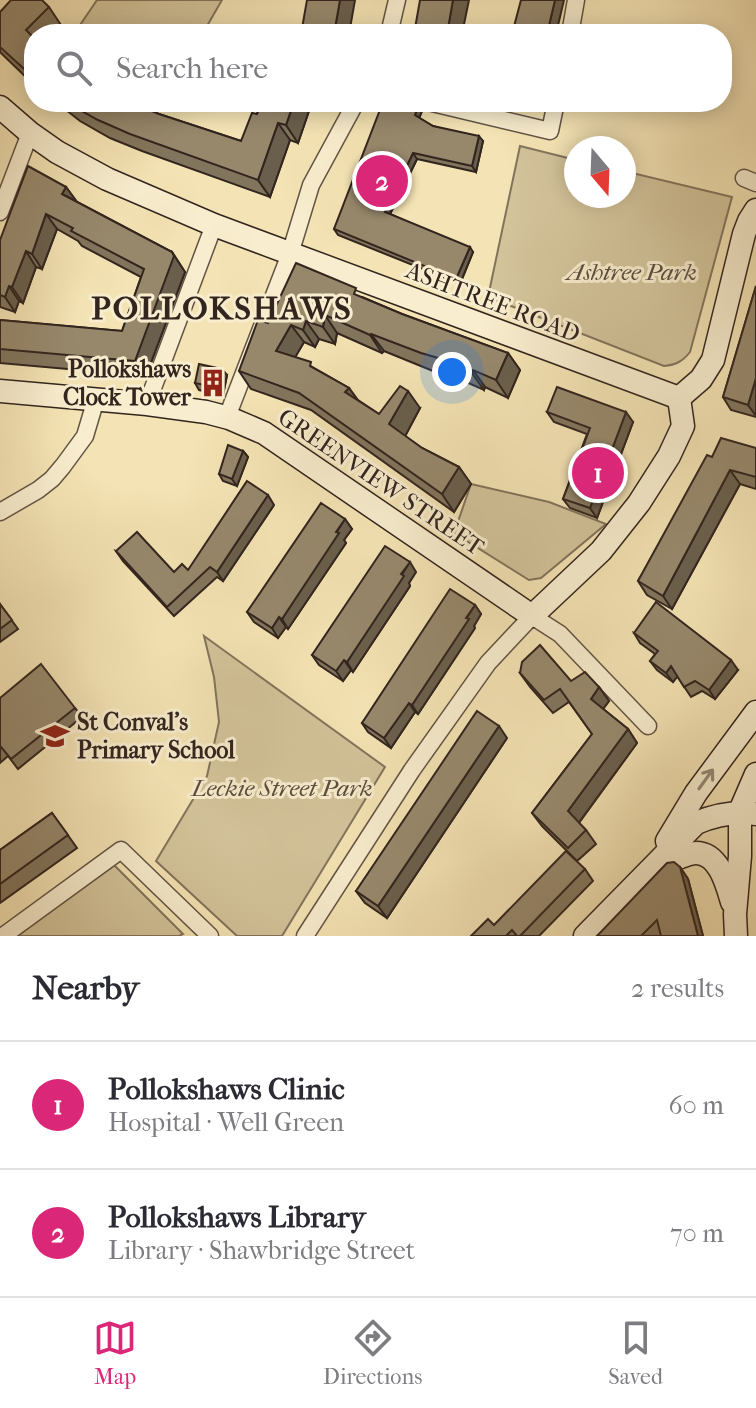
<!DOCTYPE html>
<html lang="en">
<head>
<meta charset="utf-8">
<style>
  :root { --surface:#fff; --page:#f2f2f3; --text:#2b2b33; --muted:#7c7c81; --line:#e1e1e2; --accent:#db2777 }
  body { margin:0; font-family:"IM FELL French Canon",serif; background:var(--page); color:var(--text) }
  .compass { position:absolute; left:564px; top:136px; width:72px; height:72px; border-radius:50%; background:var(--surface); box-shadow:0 4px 20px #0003; rotate:161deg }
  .you { position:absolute; left:452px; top:372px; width:28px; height:28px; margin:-20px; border:6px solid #fff; border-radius:50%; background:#1a73e8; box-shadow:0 0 0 12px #1a73e833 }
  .badge { display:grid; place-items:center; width:52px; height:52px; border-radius:50%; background:var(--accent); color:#fff; font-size:26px; font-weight:700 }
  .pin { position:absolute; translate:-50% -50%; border:4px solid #fff; box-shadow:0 2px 8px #0006 }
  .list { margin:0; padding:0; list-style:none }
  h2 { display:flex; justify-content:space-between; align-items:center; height:104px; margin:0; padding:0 32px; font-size:34px }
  h2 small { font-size:26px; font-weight:400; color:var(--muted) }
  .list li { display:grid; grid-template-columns:52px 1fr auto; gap:24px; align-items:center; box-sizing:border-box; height:128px; padding:0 32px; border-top:2px solid var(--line) }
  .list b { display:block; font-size:30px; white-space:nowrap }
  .list p { margin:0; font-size:26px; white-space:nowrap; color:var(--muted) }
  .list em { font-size:26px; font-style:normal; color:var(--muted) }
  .icon { flex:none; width:44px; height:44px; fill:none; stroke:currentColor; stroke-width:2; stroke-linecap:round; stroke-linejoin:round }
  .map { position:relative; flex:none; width:756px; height:936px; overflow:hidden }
  .search { position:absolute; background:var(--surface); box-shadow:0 4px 20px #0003; left:24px; right:24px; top:24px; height:88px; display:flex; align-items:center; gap:20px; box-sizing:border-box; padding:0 28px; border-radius:32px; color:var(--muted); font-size:30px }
  .sheet { height:360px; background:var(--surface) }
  nav { display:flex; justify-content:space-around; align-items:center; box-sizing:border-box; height:112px; border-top:2px solid var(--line); background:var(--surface); font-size:22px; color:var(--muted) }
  nav a { display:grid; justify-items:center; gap:4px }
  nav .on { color:var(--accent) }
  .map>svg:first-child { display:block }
  .green { fill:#d3c39a; stroke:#82745c; stroke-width:2 }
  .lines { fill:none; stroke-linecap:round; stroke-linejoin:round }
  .street-casing { stroke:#625444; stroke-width:19 }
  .secondary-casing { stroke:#32251e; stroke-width:25 }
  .street { stroke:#f8edce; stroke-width:16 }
  .secondary { stroke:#f8edce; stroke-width:22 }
  .wall { fill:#82755d; stroke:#32251e; stroke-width:2 }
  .shaded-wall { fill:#6a5f4c; stroke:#32251e; stroke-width:2 }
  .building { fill:#97886c; stroke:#32251e; stroke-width:2 }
  .oneway { stroke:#958976 }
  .labels { text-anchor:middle; stroke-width:6; stroke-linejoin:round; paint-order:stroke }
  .park-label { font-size:24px; font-style:italic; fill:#5a4c3d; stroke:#f8edce }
  .street-label { font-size:24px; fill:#32251e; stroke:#f8edce }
  .poi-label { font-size:24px; font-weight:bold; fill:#32251e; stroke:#f8edce; text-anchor:end }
  .district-label { font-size:32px; font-weight:bold; letter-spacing:2px; fill:#32251e; stroke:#f8edce }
</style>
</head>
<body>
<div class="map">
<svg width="756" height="936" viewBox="0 0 756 936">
  <rect width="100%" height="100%" fill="#f4e3b4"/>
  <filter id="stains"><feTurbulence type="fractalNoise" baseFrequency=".0025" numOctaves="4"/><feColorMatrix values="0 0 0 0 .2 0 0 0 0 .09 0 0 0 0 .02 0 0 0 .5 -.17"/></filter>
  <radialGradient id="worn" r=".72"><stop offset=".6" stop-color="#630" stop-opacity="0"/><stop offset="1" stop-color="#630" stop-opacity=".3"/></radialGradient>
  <!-- green -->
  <g class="green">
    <path d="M97 0H222L207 26 200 34H74Z"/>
    <path d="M520 146 576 160V196H624V171L732 197 690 352C683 361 676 365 664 366L488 297Z"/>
    <path d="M471 484 549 502 606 524 541 578 529 580 454 533Z"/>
    <path d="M204 636 385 767 282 936H237L156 861 207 776 219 722 214 677Z"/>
    <path d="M114 865 183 934 179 936H17Z"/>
  </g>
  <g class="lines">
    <defs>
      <g id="street">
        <path d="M389 34 397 0"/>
        <path d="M570 34 576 0"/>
        <path d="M428 102 550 131 556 102"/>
        <path d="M744 178 756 183"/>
        <path d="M0 212 30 133"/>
        <path d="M147 404 214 225"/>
        <path d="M227 417 290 254 311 185 356 102"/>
        <path d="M0 512 38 490 52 479 63 466 85 436 96 399"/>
        <path d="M3 936 121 850 210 936"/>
        <path d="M305 936 412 770 488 663 532 616 560 634 648 726"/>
      </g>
      <g id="secondary">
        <path d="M0 107 30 133 57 152 107 179 214 225 679 398"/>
        <path d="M0 391 147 404 206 412 229 418 264 433 532 616 601 551 639 503 669 456 683 426 679 398"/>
        <path d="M679 398 701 379 713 360 744 234 749 221 756 210"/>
        <path d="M667 841 696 793 756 712"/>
        <path d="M658 866C667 863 687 853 696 853 719 853 727 885 732 902"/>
        <path d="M585 936 696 823C715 815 735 811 756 814"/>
        <path d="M736 936 735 914 740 856V811L756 774"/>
      </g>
    </defs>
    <!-- street casing -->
    <use href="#street" class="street-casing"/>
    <!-- secondary casing -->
    <use href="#secondary" class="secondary-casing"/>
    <!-- street -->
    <use href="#street" class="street"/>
    <!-- secondary -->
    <use href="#secondary" class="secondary"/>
  </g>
  <!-- wall -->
  <g class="wall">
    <path d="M49 7 61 25 52 34H34V85L0 52V12Z"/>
    <path d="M56 102H129L159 114 241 141 257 114 262 102H312L298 143 290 140 270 197 142 151 110 138 80 121Z"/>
    <path d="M418 106 422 111 419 118 433 126 483 141 476 172 417 159 390 214 473 252 460 284 338 235 334 229Z"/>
    <path d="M66 187 77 202 172 252 185 272 146 376 0 363V320L122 331 141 277 82 246 78 241 57 229 42 269 36 267 23 303 19 301 15 312 0 307V240Z"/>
    <path d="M756 286V417L731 410 723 397Z"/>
    <path d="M362 297 402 314 508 353 520 370 508 398 485 387 484 390 457 378 433 371 384 351 382 353 337 333 335 344 319 339 315 347 304 342 295 357 349 388 358 400 379 414 420 408 405 436 422 448 459 467 471 484 454 512 311 410 251 389 239 371 268 323Z"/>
    <path d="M227 375 223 395 199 390 195 383Z"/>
    <path d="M547 412 633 422 597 518 570 508 563 499 587 434 554 422Z"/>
    <path d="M756 448V489L740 484 672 609 647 595 638 581 712 457Z"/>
    <path d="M243 451 248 457 237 486 223 481 219 474Z"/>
    <path d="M274 505 223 581 217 577 174 616 123 561 116 551 174 572 188 570Z"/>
    <path d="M345 519 352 529 344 540 346 543 288 629 286 627 278 638 254 622 247 612Z"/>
    <path d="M416 572 409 583 410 586 353 672 351 670 343 681 319 665 312 655Z"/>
    <path d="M0 604 18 629 0 642Z"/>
    <path d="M475 605 481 614 474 626 475 628 418 714 415 712 391 748 368 732 362 723Z"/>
    <path d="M634 633 738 670 715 699 702 691 691 697 677 676 673 682 657 670 650 661 655 654 640 643Z"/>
    <path d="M520 673 571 681 599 687 609 701 603 709 628 729 637 743 579 823 586 830 596 844 577 861 542 826 532 813 592 734 569 702 553 713 530 687Z"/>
    <path d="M0 698 75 708 82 717 18 769 8 756 0 763Z"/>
    <path d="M507 738 387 918 365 903 356 891Z"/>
    <path d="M52 813 77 848 0 903V850Z"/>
    <path d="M680 867 688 879 703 936H597Z"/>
    <path d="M585 869 593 881 539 936H471L494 925Z"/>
  </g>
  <!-- shaded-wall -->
  <g class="shaded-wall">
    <path d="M340 0H355L349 34H334Z"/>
    <path d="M453 0H469L462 34H447Z"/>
    <path d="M555 0H564L556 34H547Z"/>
    <path d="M294 102H312L298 143 286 125Z"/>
    <path d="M418 106 422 111 418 121 415 115Z"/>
    <path d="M278 123 290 140 270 197 258 180Z"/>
    <path d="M479 136 483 141 476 172 472 166Z"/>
    <path d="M413 153 417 159 388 218 385 212Z"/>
    <path d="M66 187 77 202 62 194Z"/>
    <path d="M46 214 57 229 42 269 32 254Z"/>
    <path d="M470 247 473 252 460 284 456 279Z"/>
    <path d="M26 251 36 267 23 303 12 287Z"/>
    <path d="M172 252 185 272 146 376 135 361Z"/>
    <path d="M9 286 19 301 15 312 5 297Z"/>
    <path d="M325 315 337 333 335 344 323 327Z"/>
    <path d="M306 321 319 339 315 347 303 330Z"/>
    <path d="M291 325 304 342 289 368 276 351Z"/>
    <path d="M371 334 384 351 382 353 370 335Z"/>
    <path d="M508 353 520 370 508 398 496 380Z"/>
    <path d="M222 369 227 375 223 395 218 388Z"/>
    <path d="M473 370 485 387 484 390 472 373Z"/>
    <path d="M756 378V416L748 405Z"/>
    <path d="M349 388 361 405 345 392Z"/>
    <path d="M408 391 420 408 402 442 389 424Z"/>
    <path d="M626 412 633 422 597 518 590 508Z"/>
    <path d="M243 451 248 457 237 486 232 479Z"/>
    <path d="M459 467 471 484 454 512 442 494Z"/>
    <path d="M730 470 740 484 672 609 663 596Z"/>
    <path d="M268 495 274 505 223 581 217 572Z"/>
    <path d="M345 519 352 529 344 540 346 543 288 629 282 619Z"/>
    <path d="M410 562 416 572 409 583 410 586 353 672 347 662Z"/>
    <path d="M475 605 481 614 474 626 475 628 418 714 412 705Z"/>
    <path d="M279 617 286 627 278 638 272 628Z"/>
    <path d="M344 660 351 670 343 681 336 671Z"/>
    <path d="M731 660 738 670 715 699 709 690Z"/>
    <path d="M671 666 678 676 673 682 666 673Z"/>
    <path d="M599 687 609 701 600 713 591 699Z"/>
    <path d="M409 703 415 712 391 748 384 738Z"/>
    <path d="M499 726 507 738 387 918 378 906Z"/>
    <path d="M628 729 637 743 577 825 568 811Z"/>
    <path d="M680 867 688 879 703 936H698Z"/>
  </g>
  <!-- building -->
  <g class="building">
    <path d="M11 0H42L49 7 26 30 34 38V77L22 67 0 47V12Z"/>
    <path d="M307 0H340L334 34H301Z"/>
    <path d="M420 0H453L447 34H414Z"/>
    <path d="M521 0H555L547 34H512Z"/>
    <path d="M66 102H129L159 114 241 141 252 113 257 114 262 102H294L286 125 278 123 258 180 130 134 98 120Z"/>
    <path d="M383 102H409L418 106 415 115 433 126 479 136 472 166 413 153 385 212 470 247 456 279 334 229Z"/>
    <path d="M28 166 66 187 62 194 172 252 174 256 135 361 0 349V320L122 331 144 269 71 231 73 228 46 214 32 254 26 251 12 287 9 286 5 297 0 295V240Z"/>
    <path d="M296 263 356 288 354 294 402 314 508 353 496 380 473 370 472 373 445 360 421 353 371 334 370 335 325 315 323 327 306 321 303 330 291 325 276 351 311 362 310 366 349 388 345 392 379 414 400 386 408 391 389 424 422 448 459 467 442 494 299 393 239 371 258 320 268 323Z"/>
    <path d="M756 286V378L748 405 723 397Z"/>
    <path d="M199 364 222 369 218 388 195 383Z"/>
    <path d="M557 387 626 412 590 508 563 499 590 428 547 412Z"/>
    <path d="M721 438 756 448V477L730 470 663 596 638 581 707 455 712 457Z"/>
    <path d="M228 445 243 451 232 479 219 474Z"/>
    <path d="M247 481 268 495 217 572 210 567 167 607 116 551 137 532 174 572 182 564 188 570Z"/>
    <path d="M321 503 345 519 336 532 339 533 282 619 279 617 272 628 247 612Z"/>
    <path d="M385 546 410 562 401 574 404 576 347 662 344 660 336 671 312 655Z"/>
    <path d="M450 589 475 605 466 618 469 619 412 705 409 703 384 738 362 723Z"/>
    <path d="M656 602 731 660 709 690 695 681 684 687 671 666 666 673 650 661 658 651 634 633Z"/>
    <path d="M0 604 12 620 0 629Z"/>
    <path d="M540 645 571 681 585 672 599 687 591 699 628 729 568 811 586 830 568 848 532 813 592 734 560 689 544 700 520 673 522 662Z"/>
    <path d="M41 664 75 708 11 759 1 747 0 748V698Z"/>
    <path d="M477 711 499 726 378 906 356 891Z"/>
    <path d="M52 813 68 835 0 884V850Z"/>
    <path d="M566 851 585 869 520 936H517L512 930 506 936H471L488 919 494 925Z"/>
    <path d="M674 862 680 867 698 936H661L657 920 641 936H597L667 863Z"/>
  </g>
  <!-- one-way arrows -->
  <defs><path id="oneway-shaft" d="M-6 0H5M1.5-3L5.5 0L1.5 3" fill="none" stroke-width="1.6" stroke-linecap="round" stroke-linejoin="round" transform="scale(2)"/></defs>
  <use class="oneway" href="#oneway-shaft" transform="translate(706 779) rotate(-54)"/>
  <!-- icons -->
  <defs>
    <symbol id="building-bare" viewBox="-9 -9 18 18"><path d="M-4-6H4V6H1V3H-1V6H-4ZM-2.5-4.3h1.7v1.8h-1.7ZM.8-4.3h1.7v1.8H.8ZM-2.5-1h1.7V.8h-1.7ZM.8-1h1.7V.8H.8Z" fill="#8f2418" stroke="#f8edce" stroke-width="2.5" paint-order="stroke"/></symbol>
    <symbol id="school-bare" viewBox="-9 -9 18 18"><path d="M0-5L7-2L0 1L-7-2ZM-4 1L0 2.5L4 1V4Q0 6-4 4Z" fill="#8f2418" stroke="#f8edce" stroke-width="2.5" paint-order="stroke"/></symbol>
  </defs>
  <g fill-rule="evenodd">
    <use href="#building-bare" x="193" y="363" width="40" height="40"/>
    <use href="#school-bare" x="35" y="716" width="40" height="40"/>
  </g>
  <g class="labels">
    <!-- park labels -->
    <g class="park-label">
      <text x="632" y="280">Ashtree Park</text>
      <text x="282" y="796">Leckie Street Park</text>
    </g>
    <!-- street labels -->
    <g class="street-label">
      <text transform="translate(493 302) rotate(21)" y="8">ASHTREE ROAD</text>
      <text transform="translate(381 482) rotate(34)" y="8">GREENVIEW STREET</text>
    </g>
    <!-- poi labels -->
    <g class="poi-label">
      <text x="191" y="377">Pollokshaws<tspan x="191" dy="28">Clock Tower</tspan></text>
      <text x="77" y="730" text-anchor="start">St Conval's<tspan x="77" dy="28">Primary School</tspan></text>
    </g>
    <!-- district labels -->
    <g class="district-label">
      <text x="222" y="319">POLLOKSHAWS</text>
    </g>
  </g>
  <rect width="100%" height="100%" filter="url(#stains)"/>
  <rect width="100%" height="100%" fill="url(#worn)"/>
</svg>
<svg class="compass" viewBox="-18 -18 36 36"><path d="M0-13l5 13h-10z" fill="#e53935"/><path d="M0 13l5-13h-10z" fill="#7c7c81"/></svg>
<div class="you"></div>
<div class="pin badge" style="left:598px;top:473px">1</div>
<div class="pin badge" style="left:382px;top:181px">2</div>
<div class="search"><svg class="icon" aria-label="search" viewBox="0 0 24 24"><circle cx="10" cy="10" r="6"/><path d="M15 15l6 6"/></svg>Search here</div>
</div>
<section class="sheet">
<h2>Nearby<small>2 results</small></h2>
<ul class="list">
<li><span class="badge">1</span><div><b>Pollokshaws Clinic</b><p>Hospital · Well Green</p></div><em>60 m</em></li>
<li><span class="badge">2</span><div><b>Pollokshaws Library</b><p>Library · Shawbridge Street</p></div><em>70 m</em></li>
</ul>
</section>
<nav>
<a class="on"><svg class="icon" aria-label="map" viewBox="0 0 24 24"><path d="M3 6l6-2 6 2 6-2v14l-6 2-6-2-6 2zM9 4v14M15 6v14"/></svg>Map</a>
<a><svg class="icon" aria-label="directions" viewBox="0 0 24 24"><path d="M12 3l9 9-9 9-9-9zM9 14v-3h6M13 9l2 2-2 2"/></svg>Directions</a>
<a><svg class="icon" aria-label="saved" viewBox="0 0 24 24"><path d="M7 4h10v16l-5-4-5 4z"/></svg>Saved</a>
</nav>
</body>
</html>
